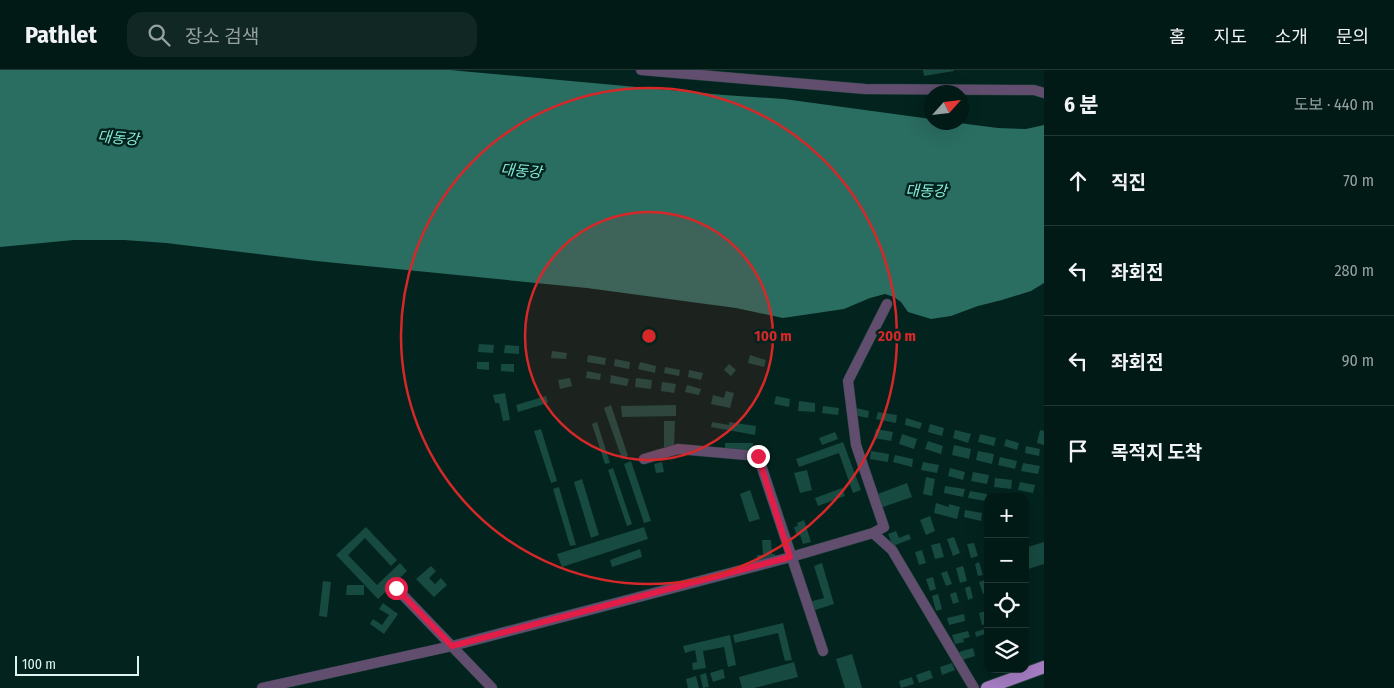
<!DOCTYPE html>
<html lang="ko">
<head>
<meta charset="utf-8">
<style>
  :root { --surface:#021a16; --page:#102723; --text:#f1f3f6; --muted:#96a1a1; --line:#233835 }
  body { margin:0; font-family:"Fira Sans Condensed","Noto Sans KR",sans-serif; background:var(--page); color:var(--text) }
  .controls { position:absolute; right:15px; bottom:15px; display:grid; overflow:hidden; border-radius:10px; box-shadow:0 5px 20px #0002 }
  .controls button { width:45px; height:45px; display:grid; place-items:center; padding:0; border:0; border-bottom:1px solid var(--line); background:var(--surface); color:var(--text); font:25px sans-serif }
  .compass { position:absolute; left:924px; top:15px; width:45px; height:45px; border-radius:50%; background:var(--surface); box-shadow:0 5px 20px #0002; rotate:63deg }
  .scale { position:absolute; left:15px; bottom:12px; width:124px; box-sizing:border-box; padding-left:5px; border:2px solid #def4ef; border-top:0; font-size:14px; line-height:18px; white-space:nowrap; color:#def4ef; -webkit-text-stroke:4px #03231e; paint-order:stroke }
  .stop { position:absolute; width:15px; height:15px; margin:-11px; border:4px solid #e11d48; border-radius:50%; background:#fff }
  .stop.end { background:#e11d48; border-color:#fff; box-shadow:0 1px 5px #0008 }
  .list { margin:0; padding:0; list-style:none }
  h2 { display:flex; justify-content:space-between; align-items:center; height:65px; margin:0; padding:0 20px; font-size:21px }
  h2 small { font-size:16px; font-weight:400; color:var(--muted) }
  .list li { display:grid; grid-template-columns:32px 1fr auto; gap:15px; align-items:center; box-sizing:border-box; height:90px; padding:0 20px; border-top:1px solid var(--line) }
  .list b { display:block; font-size:19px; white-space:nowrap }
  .list em { font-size:16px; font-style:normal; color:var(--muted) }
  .icon { flex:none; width:28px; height:28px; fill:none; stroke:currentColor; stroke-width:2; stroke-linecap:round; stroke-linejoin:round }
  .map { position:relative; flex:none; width:1044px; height:618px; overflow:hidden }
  header { display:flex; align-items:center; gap:30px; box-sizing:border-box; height:70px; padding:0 25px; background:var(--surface); border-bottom:1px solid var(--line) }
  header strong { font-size:24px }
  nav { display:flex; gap:28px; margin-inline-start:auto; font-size:18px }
  .search { width:350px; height:45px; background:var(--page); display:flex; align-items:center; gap:12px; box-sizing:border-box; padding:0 18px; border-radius:15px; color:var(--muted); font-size:19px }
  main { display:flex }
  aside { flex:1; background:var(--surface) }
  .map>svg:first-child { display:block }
  .water { fill:#2a6d61 }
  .building { fill:#174a41 }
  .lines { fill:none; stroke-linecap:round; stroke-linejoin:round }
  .minor-casing { stroke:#22403b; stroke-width:11 }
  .major-casing { stroke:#22403b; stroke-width:14 }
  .minor { stroke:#614e6f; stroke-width:10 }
  .major { stroke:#a67dc3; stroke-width:12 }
  .route { stroke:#e11d48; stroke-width:6 }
  .ring { fill:none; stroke:#d62828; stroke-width:2.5 }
  .labels { text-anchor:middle; stroke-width:5; stroke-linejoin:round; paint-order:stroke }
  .water-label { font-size:15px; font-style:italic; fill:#87ecd9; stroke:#03231e }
  .centre { fill:#d62828; stroke:#03231e; stroke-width:2.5 }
  .ring-label { font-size:15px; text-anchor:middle; font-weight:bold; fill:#d62828; stroke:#03231e; stroke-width:5; stroke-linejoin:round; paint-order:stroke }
</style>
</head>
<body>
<header>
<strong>Pathlet</strong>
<div class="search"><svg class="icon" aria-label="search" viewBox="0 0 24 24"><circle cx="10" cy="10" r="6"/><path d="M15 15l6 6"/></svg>장소 검색</div>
<nav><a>홈</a><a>지도</a><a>소개</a><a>문의</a></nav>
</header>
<main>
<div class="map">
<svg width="1044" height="618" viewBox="0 0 1044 618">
  <rect width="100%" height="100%" fill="#03231e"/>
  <!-- water -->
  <path class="water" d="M0 0H450L724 25 784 29 931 49 932 52 959 53 998 58 1026 59 1044 55V213L1031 221 1002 230 978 236 951 246 931 249 908 242 901 232 894 227 885 224 870 228 844 239 783 248 736 238 587 218 316 191 166 173 124 170H74L0 177Z"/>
  <!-- building -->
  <g class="building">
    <path d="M923 0H954V1L924 6Z"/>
    <path d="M479 274 494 275 493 283 478 282Z"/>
    <path d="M505 275 519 276V284L504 283Z"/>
    <path d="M552 281 567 283 566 289 551 288Z"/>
    <path d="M588 285 606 288 605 295 587 292Z"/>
    <path d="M750 285 766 290 764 297 748 293Z"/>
    <path d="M615 289 630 292 629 299 614 296Z"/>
    <path d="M477 292H489V300L477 299Z"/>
    <path d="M640 292 656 296 655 303 638 299Z"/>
    <path d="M501 294H514V302L501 301Z"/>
    <path d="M729 294 736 300 731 306 724 300Z"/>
    <path d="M665 297 680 300 679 306 664 303Z"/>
    <path d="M689 300 703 303 701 310 688 307Z"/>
    <path d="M587 301 601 304 600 310 586 308Z"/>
    <path d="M611 305 629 309 627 316 610 313Z"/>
    <path d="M570 308 572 316 560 319 558 310Z"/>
    <path d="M636 308 652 310 651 319 635 317Z"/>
    <path d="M662 312 676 314 674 323 661 321Z"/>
    <path d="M687 315 701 319 699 325 685 322Z"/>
    <path d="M726 321 734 323 730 338 711 334 713 325 724 328Z"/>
    <path d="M505 323 510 350 503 351 499 333H495L493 325Z"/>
    <path d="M546 326 548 333 518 342 516 335Z"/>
    <path d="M776 326 790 329 789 337 774 334Z"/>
    <path d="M799 331 815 333V342L798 341Z"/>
    <path d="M611 335 628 386 622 389 604 338Z"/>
    <path d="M676 335V346L622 347 621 336Z"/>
    <path d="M823 336 839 338 838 345 822 343Z"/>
    <path d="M856 338 869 341 868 348 854 345Z"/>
    <path d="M878 342 897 345 896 353 876 349Z"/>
    <path d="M906 348 922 353 920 359 905 355Z"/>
    <path d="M664 351H675L674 378 664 377Z"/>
    <path d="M597 352 610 393 605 394 592 354Z"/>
    <path d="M712 352 729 355V352L756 356 755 365 711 357Z"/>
    <path d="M930 354 944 358 942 366 928 362Z"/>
    <path d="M541 359 557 411 551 413 534 361Z"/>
    <path d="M876 359 893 362 891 371 874 368Z"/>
    <path d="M955 360 971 364 968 373 953 368Z"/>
    <path d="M1040 360 1044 361V375L1037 373Z"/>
    <path d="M835 362 838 369 822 375 819 368Z"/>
    <path d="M902 364 917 369 914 379 899 374Z"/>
    <path d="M980 364 996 368 994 376 978 372Z"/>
    <path d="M1006 369 1019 373 1017 380 1004 376Z"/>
    <path d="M928 371 943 376 941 384 925 379Z"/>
    <path d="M843 372 861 420 853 423 839 383 799 397 796 389Z"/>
    <rect x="725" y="373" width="28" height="8"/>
    <path d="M954 375 971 379 969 389 952 385Z"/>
    <path d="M1026 376 1040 379 1039 386 1025 383Z"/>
    <path d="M871 381 889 384 888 392 870 389Z"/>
    <path d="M978 381 994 384 992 394 976 390Z"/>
    <path d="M895 385 913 389 912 397 893 392Z"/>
    <path d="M1000 387 1017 391 1015 399 998 395Z"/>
    <path d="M631 391 651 451 644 453 624 394Z"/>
    <path d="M662 392 664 402 656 403 654 394Z"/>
    <path d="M923 392 939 395 937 403 921 400Z"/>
    <path d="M1023 393 1040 396 1038 404 1021 401Z"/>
    <path d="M613 398 632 454 627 456 608 400Z"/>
    <path d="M950 398 965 402 963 410 948 406Z"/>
    <path d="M807 400 812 420 800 423 794 403Z"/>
    <path d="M973 402 989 405 987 414 971 411Z"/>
    <path d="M926 407 935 409 932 426 923 424Z"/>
    <path d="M995 408 1012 410 1011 419 994 417Z"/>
    <path d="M582 409 599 465 591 468 574 412Z"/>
    <path d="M1020 412 1035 415 1033 423 1018 420Z"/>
    <path d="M907 413 912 427 880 438 875 425Z"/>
    <path d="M945 416 965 419 963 427 944 423Z"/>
    <path d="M559 417 576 475 570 476 553 419Z"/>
    <path d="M842 418 845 426 818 436 815 428Z"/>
    <path d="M750 420 760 449 749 452 740 424Z"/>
    <path d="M970 421 987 424 986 431 968 428Z"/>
    <path d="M936 433 949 437V434L960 437 957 449 934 443Z"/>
    <path d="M965 440 982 443 981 451 964 447Z"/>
    <path d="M930 446 935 461 926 465 920 450Z"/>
    <path d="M804 450 811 472 803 474 800 465 797 466 794 457 798 456 797 453Z"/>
    <path d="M366 457 397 490 391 496 365 468 348 485 377 515 400 493 407 501 378 529 336 485Z"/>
    <path d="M644 457 648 469 562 497 557 484Z"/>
    <path d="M896 461 899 468 909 464 911 469 893 476 888 464Z"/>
    <path d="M954 467 960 483 953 486 947 469Z"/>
    <path d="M762 470H771L772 484H775L776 490 758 492 757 485H763Z"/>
    <path d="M1044 472V494L1025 500V478Z"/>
    <path d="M940 473 944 487 935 489 931 475Z"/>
    <path d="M974 473 978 486 971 488 967 474Z"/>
    <path d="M640 479 642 487 612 497 610 490Z"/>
    <path d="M922 480 926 493 919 495 915 482Z"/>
    <path d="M979 492 983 505 978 506 975 494Z"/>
    <path d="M822 493 834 534 812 541 809 532 824 528 814 496Z"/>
    <path d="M431 496 436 501 429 508 435 514 441 508 447 515 434 527 416 509Z"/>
    <path d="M963 496 967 511 960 513 956 498Z"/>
    <path d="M947 501 952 514 946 516 941 503Z"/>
    <path d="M933 507 936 519 930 521 926 509Z"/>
    <path d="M985 510 988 522 983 524 979 512Z"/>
    <path d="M323 511 331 512 327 547 319 546Z"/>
    <path d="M347 515H364V525H346Z"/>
    <path d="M970 516 973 528 968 530 965 518Z"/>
    <path d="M956 522 959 532 953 534 950 524Z"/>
    <path d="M938 524 942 539 936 541 932 526Z"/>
    <path d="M383 533 398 544 384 564 370 554 373 549 382 555 389 545 379 539Z"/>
    <path d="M985 541 988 554 982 555 979 543Z"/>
    <path d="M964 544 965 551 949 555 947 548Z"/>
    <path d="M783 553 792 590 785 591 778 563 735 573 733 565Z"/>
    <path d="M988 558V563L976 567 975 562Z"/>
    <path d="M968 561 970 567 963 569 964 572 955 574 952 565Z"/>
    <path d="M730 565 736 595 728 597 724 577 703 581 706 598 693 600 692 593 697 592 695 580 685 583 683 576Z"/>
    <path d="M973 578 975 586 962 590 959 582Z"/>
    <path d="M852 584 862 618H845L836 589Z"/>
    <path d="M794 592 798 607 754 618H742L739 607Z"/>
    <path d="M952 593 955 600 942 605 940 597Z"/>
    <path d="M723 599 725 608 713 612 710 603Z"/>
    <path d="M930 600 933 608 919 613 916 605Z"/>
    <path d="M706 603 709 617 703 618 700 605Z"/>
    <path d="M696 606 699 618H688L686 609Z"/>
    <path d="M912 607 914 614 901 618 899 611Z"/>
  </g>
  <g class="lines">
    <defs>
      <g id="minor">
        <path d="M641 0 865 19 1034 20 1044 23"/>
        <path d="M644 389 678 379 758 386 823 581"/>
        <path d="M873 463 892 480 974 618"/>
        <path d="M396 518 492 618"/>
        <path d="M262 618 452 576 791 487 873 463 884 457 856 375 848 311 887 234"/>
      </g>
      <path id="major" d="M987 618 1044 597"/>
    </defs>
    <!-- minor casing -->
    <use href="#minor" class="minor-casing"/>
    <!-- major casing -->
    <use href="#major" class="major-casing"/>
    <!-- minor -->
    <use href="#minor" class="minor"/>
    <!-- major -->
    <use href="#major" class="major"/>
  </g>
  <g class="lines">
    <!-- route -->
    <path class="route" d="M396 518 452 576 790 487 758 386"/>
  </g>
  <!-- distance rings -->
  <circle cx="649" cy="266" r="124" fill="#d62828" fill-opacity=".12"/>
  <g class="ring">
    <circle cx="649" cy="266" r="124"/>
    <circle cx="649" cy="266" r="248"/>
  </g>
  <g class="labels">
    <!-- water labels -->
    <g class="water-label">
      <text transform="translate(118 68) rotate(5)" y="5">대동강</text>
      <text transform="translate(521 101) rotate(5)" y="5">대동강</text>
      <text transform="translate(926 121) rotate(1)" y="5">대동강</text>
    </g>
  </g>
  <circle cx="649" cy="266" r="8" class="centre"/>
  <g class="ring-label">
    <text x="773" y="271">100 m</text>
    <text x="897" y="271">200 m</text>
  </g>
</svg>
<div class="controls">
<button>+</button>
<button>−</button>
<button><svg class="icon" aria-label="locate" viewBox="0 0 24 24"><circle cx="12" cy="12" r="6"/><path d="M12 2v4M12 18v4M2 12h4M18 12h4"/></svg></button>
<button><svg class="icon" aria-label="layers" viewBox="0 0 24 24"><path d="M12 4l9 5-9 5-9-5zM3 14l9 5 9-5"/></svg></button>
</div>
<svg class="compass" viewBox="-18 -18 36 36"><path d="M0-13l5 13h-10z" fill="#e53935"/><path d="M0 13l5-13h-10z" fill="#96a1a1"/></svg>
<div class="scale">100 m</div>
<div class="stop" style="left:396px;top:518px"></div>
<div class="stop end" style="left:758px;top:386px"></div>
</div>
<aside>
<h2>6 분<small>도보 · 440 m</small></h2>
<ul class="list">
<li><svg class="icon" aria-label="ahead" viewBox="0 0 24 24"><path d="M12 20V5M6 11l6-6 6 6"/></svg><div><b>직진</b></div><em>70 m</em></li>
<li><svg class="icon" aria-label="left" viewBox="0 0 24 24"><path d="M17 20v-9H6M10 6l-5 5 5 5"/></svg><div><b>좌회전</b></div><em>280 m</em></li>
<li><svg class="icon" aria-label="left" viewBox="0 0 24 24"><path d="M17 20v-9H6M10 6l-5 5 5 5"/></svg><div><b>좌회전</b></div><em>90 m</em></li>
<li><svg class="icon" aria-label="arrive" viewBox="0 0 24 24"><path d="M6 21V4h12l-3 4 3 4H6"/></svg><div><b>목적지 도착</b></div></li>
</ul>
</aside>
</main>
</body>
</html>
